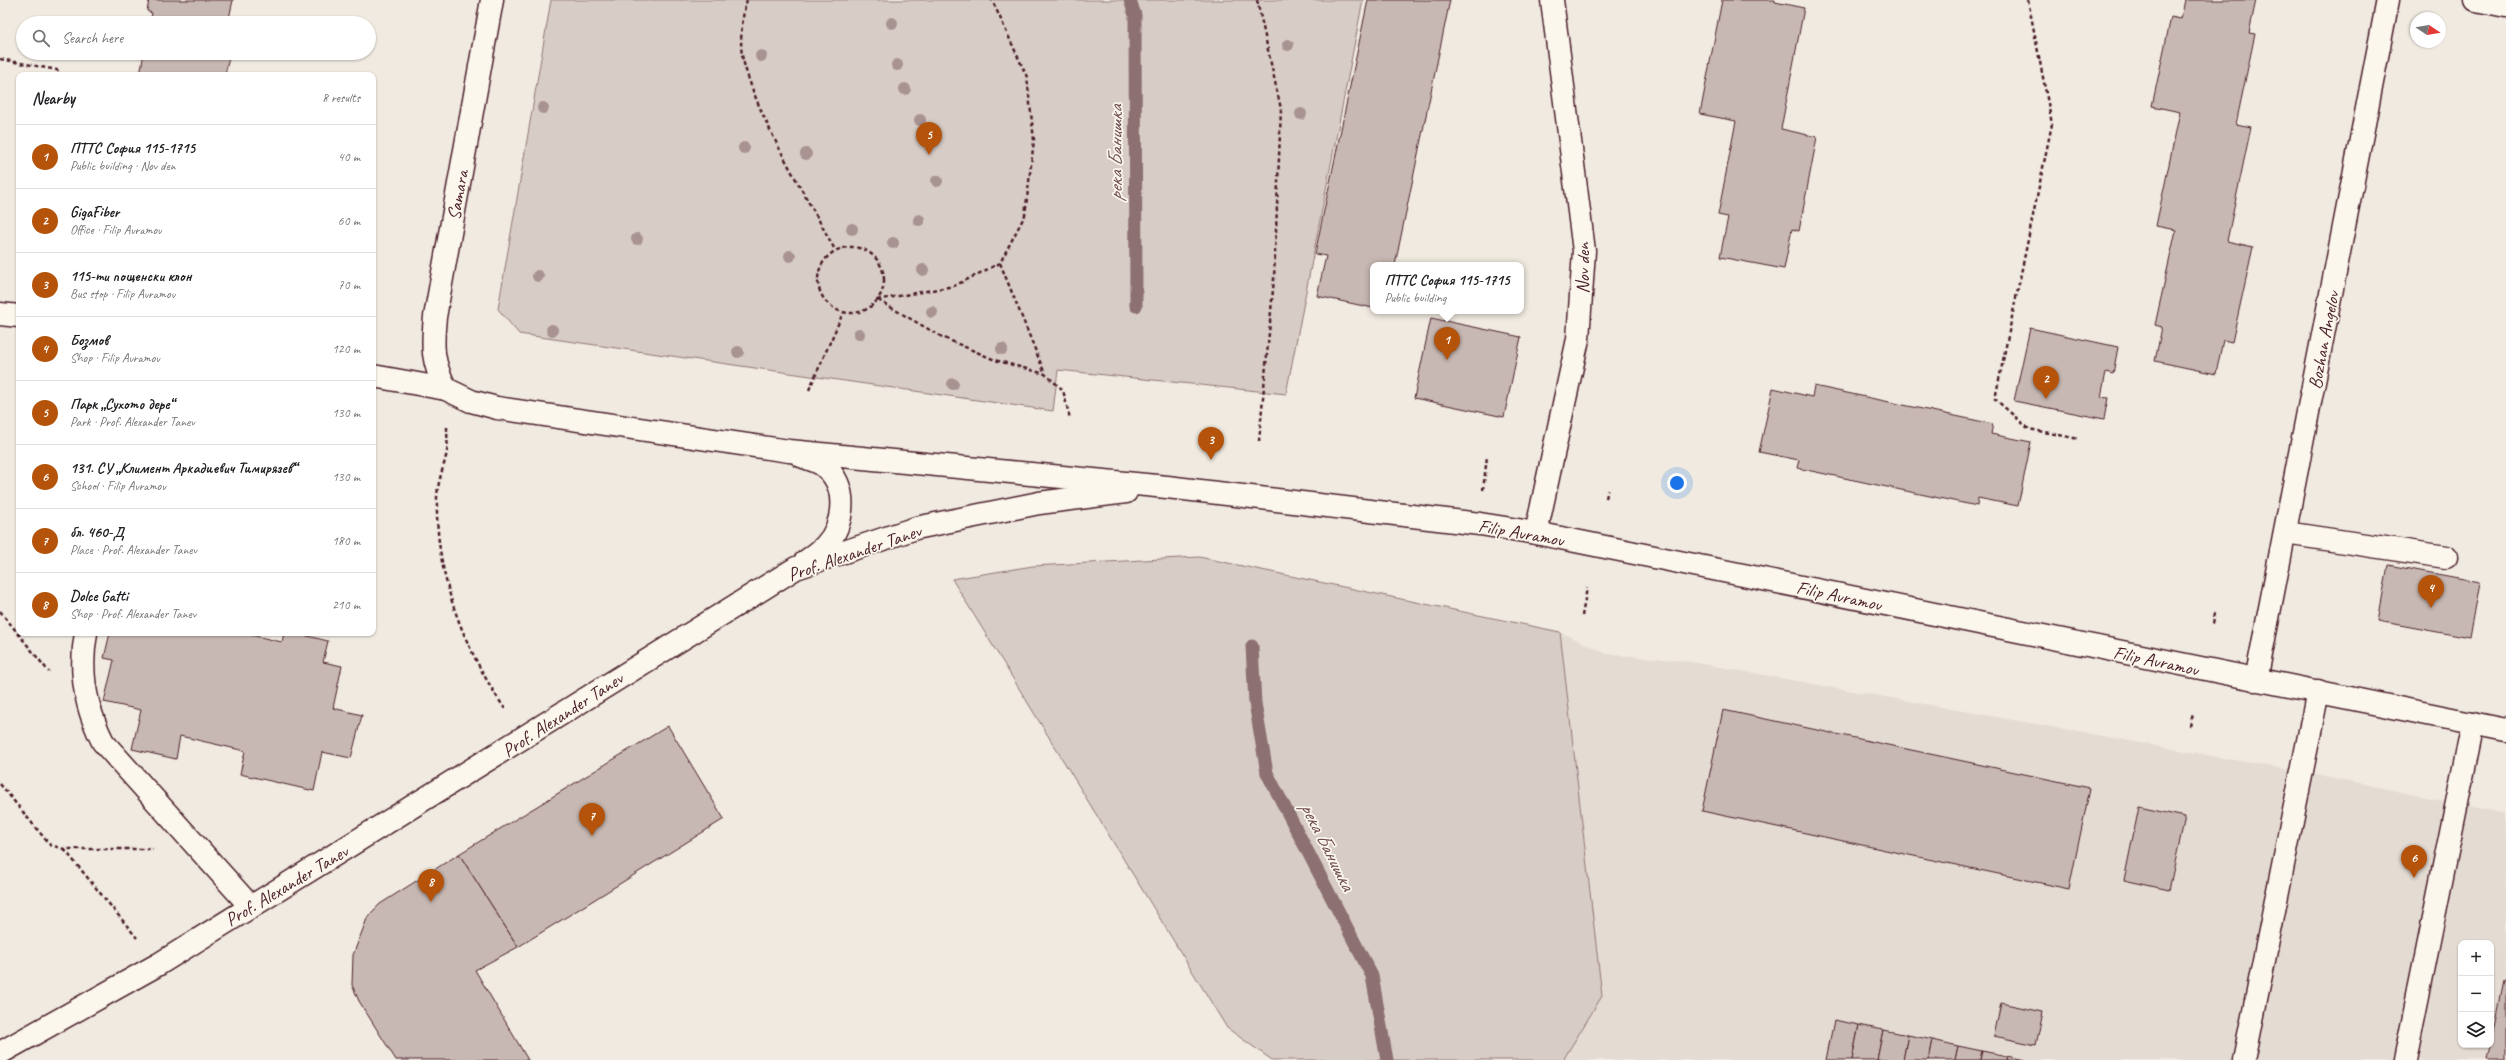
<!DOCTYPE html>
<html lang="en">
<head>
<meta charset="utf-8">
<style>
  :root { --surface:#fff; --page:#f6f6f6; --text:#202124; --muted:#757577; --line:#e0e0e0; --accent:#b45309 }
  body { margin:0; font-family:Caveat,sans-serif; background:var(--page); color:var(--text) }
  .controls { position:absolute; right:12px; bottom:12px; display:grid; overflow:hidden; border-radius:8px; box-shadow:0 1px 3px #0004 }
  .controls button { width:36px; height:36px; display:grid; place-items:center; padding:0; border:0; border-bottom:1px solid var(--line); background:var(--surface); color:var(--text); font:20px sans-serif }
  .compass { position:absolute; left:2410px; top:12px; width:36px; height:36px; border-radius:50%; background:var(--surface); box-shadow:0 1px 3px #0004; rotate:102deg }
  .you { position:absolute; left:1677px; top:483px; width:14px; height:14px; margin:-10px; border:3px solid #fff; border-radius:50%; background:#1a73e8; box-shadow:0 0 0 6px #1a73e833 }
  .badge { display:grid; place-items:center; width:26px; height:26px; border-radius:50%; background:var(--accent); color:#fff; font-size:13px; font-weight:700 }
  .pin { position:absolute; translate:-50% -33px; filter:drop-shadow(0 1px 2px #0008) }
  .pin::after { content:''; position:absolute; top:21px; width:14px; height:12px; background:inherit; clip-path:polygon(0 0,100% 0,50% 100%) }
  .popup { position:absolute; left:1370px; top:262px; width:154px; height:52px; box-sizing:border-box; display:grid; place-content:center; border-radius:8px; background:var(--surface); filter:drop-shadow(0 1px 3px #0005); font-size:13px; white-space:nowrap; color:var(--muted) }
  .popup b { font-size:15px; color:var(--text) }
  .popup::after { content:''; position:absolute; left:50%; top:100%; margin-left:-8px; border:8px solid transparent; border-top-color:var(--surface) }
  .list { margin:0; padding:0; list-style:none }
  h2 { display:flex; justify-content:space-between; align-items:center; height:52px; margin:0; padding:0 16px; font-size:17px }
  h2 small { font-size:13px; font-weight:400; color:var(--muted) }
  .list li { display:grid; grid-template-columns:26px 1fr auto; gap:12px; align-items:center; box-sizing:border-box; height:64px; padding:0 16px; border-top:1px solid var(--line) }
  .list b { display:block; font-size:15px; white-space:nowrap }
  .list p { margin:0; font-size:13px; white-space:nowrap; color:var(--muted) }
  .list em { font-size:13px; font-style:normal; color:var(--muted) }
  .icon { flex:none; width:22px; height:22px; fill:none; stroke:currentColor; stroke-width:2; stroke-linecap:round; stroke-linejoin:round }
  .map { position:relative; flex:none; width:2506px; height:1060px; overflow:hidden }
  .search { position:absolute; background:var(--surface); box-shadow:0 1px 3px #0004; left:16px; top:16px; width:360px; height:44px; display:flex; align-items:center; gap:10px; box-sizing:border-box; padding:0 14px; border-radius:22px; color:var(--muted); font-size:15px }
  .panel { position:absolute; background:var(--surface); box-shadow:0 1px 3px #0004; left:16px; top:72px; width:360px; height:564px; border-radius:8px }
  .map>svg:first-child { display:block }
  .built { fill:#e4dbd2; fill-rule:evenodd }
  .green { fill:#d8ccc6; stroke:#917678 }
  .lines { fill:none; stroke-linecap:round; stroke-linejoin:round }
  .stream { stroke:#8c6f72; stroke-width:13 }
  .building { fill:#c8b8b3; stroke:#4a1f2b }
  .minor-casing { stroke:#4a1f2b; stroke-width:25 }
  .path { stroke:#4a1f2b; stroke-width:2.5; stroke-dasharray:4 3; stroke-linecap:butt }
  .minor { stroke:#fbf7ec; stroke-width:22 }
  .tree { fill:#a89292 }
  .labels { text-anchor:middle; stroke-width:3.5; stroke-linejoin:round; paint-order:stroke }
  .street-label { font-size:19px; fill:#4a1f2b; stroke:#fbf7ec }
  .water-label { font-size:20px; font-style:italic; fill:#704e55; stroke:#fbf7ec }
</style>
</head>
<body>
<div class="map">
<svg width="2506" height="1060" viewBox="0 0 2506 1060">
  <rect width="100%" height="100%" fill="#f0eae0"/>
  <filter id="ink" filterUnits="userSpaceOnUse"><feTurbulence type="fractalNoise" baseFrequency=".025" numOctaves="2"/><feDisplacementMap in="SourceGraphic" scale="8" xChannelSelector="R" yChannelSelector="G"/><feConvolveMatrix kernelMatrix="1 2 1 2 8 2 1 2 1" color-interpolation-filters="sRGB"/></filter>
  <g filter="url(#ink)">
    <!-- built -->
    <path class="built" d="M1560 632 1607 654 1686 661 2340 779 2506 814V1060H1563L1602 996ZM2461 943H2491V1045H2461Z"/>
    <!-- green -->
    <g class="green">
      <path d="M551 0H1363L1286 394 1058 370 1053 411 519 334 498 309Z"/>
      <path d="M1199 557 1560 632 1602 996 1563 1060H1272L1227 1028 952 579 1033 566Z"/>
    </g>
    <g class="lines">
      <!-- stream -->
      <g class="stream">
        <path d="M1130 0 1135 15 1136 306"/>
        <path d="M1252 646 1255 703 1267 773 1372 976 1387 1060"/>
      </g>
    </g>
    <!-- building -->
    <g class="building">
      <path d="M149 0H233L228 23H150L152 13 147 11Z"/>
      <path d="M1368 0H1450L1395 265H1373V308L1317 296 1326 256 1315 254Z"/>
      <path d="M1722 0H1775V2L1804 8 1781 129 1817 137 1799 231 1792 229 1784 269 1720 257 1728 217 1718 215 1736 121 1700 114Z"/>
      <path d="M2185 0H2256L2249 33 2255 34 2236 124 2251 127 2227 241 2253 247 2232 342 2223 340 2216 374 2155 361 2162 327 2155 325 2176 230 2156 226 2180 112 2152 106 2171 17 2181 19Z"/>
      <path d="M144 53H230L225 75H140Z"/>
      <path d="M1431 318 1521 337 1504 417 1414 398Z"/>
      <path d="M2030 328 2118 347 2113 374 2106 372 2101 397 2108 398 2104 419 2014 401Z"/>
      <path d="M1814 386 1993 424 1991 434 2031 442 2018 506 1978 498 1977 506 1797 468 1799 460 1759 452 1773 388 1812 397Z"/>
      <path d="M2388 565 2480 582 2470 638 2378 621Z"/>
      <path d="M110 633H242L282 642 284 633H295L328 641 323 662 342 666 333 708 362 715 351 758 322 752 314 791 240 774 245 751 180 736 176 759 132 749 141 710 104 702 114 660 104 658Z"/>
      <path d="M1723 710 2090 788 2069 889 1702 811Z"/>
      <path d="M668 726 724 819 518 947 459 854Z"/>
      <path d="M2139 807 2185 817 2169 890 2124 880Z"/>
      <path d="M459 854 518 947 475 970 528 1060H396L359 1001 352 985 353 955 368 916 380 904Z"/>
      <path d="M2503 982 2506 983V1060H2487Z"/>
      <path d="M2001 1003 2043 1012 2036 1045 1994 1036Z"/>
      <path d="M1834 1020 1859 1025 1852 1060H1826Z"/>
      <path d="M1859 1025 1883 1030 1877 1060H1852Z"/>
      <path d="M1883 1030 1908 1035 1903 1060H1877Z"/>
      <path d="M1908 1035 1933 1040 1929 1060H1903Z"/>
      <path d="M1933 1040 1958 1046 1955 1060H1929Z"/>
      <path d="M1958 1046 1982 1051 1980 1060H1955Z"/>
      <path d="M1982 1051 2007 1056 2006 1060H1980Z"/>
      <path d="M2007 1056 2025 1060H2006Z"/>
    </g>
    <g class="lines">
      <defs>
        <g id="minor">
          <path d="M2476 0 2506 6"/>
          <path d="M0 314 19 316"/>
          <path d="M373 376 446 389 471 401 497 408 789 451 1167 487 1480 524 1536 533 2506 730"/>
          <path d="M446 389C432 362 432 347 435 317L492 0"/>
          <path d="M801 456C808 459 818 461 824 466 849 485 845 525 825 546 819 552 812 557 805 562"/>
          <path d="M1536 533 1578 339 1584 251 1552 0"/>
          <path d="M2285 533 2446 557"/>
          <path d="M86 633C79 671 85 707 103 742L251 907"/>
          <path d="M2256 680 2388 0"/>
          <path d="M0 1053 159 964 796 568 916 528 1039 503 1126 492"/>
          <path d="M2244 1060 2318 691"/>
          <path d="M2405 1060 2473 723"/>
        </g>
      </defs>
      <!-- minor casing -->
      <use href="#minor" class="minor-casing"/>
      <!-- path -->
      <g class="path">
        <path d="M747 0C742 14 739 46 743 60 760 124 804 191 835 250"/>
        <path d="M1257 0 1281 109 1274 279 1259 441"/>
        <path d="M2028 0 2052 124 1995 399 2029 429 2079 439"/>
        <path d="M0 59 57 70 61 75"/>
        <circle cx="851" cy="280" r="33"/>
        <path d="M1000 263 1045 374"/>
        <path d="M877 300 954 286 1000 263 1025 215 1034 140 1027 77 992 0"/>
        <path d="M878 300 942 337 995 360 1045 374 1063 390 1070 419"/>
        <path d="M809 390 843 313"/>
        <path d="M447 427C447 435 448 444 447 452 444 467 437 483 437 499 435 575 463 647 505 709"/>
        <path d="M1483 490 1487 457"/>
        <path d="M1606 498 1608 490"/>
        <path d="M0 611 49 672"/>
        <path d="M1582 616 1587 588"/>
        <path d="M2213 624 2215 613"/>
        <path d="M2190 726 2193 714"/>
        <path d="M0 784 50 845 64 849H153"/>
        <path d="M64 849 137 938"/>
      </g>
      <!-- minor -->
      <use href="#minor" class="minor"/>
    </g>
    <!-- trees -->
    <g class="tree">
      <circle cx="892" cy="23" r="6"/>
      <circle cx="1288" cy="45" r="6"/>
      <circle cx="761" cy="56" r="6"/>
      <circle cx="897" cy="65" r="6"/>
      <circle cx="905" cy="89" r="6"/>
      <circle cx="543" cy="108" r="6"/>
      <circle cx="1301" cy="114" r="6"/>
      <circle cx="920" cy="120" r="6"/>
      <circle cx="744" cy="148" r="6"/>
      <circle cx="806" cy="154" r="6"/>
      <circle cx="937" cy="181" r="6"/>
      <circle cx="919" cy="220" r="6"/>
      <circle cx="852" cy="229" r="6"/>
      <circle cx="637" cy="239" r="6"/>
      <circle cx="893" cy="243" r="6"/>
      <circle cx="790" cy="256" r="6"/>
      <circle cx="923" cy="270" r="6"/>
      <circle cx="538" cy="276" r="6"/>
      <circle cx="932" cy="312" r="6"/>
      <circle cx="552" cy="330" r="6"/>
      <circle cx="859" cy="334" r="6"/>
      <circle cx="1002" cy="349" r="6"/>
      <circle cx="738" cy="352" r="6"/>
      <circle cx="953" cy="384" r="6"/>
    </g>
  </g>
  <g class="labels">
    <!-- street labels -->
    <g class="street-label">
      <text transform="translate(457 195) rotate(-80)" y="7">Samara</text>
      <text transform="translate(1582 268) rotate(-90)" y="7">Nov den</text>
      <text transform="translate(2323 340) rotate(-79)" y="7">Bozhan Angelov</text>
      <text transform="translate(1521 532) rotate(10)" y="7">Filip Avramov</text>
      <text transform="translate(854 552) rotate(-19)" y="7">Prof. Alexander Tanev</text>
      <text transform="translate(1839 595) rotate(12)" y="7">Filip Avramov</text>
      <text transform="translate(2156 660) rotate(12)" y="7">Filip Avramov</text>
      <text transform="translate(562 714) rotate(-33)" y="7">Prof. Alexander Tanev</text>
      <text transform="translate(286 885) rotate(-31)" y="7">Prof. Alexander Tanev</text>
    </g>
    <!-- water labels -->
    <g class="water-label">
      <text transform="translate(1115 153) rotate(-90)" y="7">река Банишка</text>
      <text transform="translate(1328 846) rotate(63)" y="7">река Банишка</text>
    </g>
  </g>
</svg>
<div class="controls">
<button>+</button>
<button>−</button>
<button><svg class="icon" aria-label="layers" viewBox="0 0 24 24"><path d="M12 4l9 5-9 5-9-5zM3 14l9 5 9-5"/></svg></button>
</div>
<svg class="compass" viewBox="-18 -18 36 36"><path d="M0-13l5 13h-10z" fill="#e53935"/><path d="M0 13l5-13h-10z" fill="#757577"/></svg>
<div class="you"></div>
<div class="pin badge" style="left:1447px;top:360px">1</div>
<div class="popup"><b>ПТТС София 115-1715</b>Public building</div>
<div class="pin badge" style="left:2046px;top:399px">2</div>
<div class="pin badge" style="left:1211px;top:460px">3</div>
<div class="pin badge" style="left:2431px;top:608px">4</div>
<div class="pin badge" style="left:929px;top:155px">5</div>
<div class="pin badge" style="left:2414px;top:878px">6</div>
<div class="pin badge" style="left:592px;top:836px">7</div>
<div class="pin badge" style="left:431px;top:902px">8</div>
<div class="search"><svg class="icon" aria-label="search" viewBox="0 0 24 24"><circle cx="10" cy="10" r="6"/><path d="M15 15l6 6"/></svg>Search here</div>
<section class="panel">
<h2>Nearby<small>8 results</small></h2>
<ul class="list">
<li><span class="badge">1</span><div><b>ПТТС София 115-1715</b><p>Public building · Nov den</p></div><em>40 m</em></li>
<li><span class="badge">2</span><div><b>GigaFiber</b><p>Office · Filip Avramov</p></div><em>60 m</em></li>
<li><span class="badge">3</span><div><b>115-ти пощенски клон</b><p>Bus stop · Filip Avramov</p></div><em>70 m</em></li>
<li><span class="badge">4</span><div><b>Бозмов</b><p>Shop · Filip Avramov</p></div><em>120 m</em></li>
<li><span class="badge">5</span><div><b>Парк „Сухото дере“</b><p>Park · Prof. Alexander Tanev</p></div><em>130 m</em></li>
<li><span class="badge">6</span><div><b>131. СУ „Климент Аркадиевич Тимирязев“</b><p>School · Filip Avramov</p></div><em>130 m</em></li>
<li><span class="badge">7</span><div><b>бл. 460-Д</b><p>Place · Prof. Alexander Tanev</p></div><em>180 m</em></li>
<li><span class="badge">8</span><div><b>Dolce Gatti</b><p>Shop · Prof. Alexander Tanev</p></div><em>210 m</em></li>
</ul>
</section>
</div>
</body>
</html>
